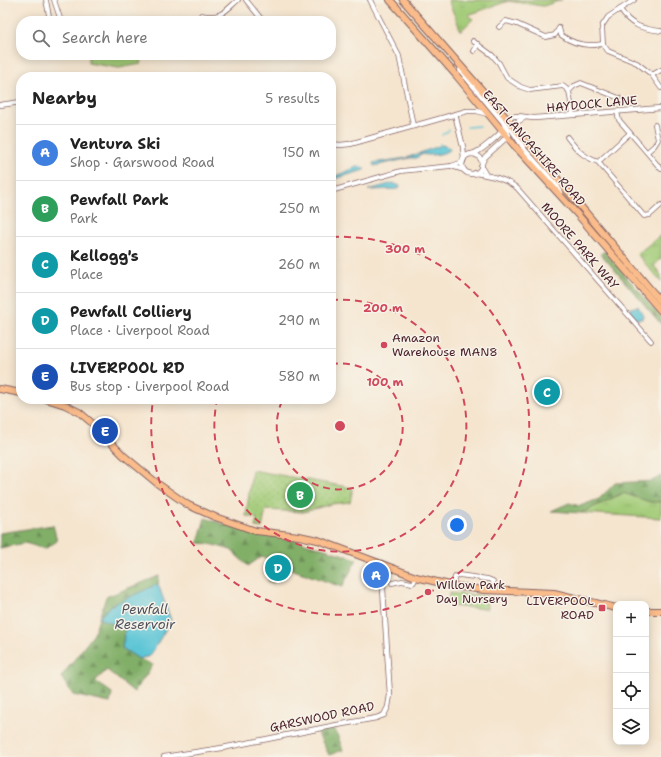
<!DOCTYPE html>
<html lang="en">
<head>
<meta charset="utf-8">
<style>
  :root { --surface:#fff; --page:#f2f2f2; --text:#222; --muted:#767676; --line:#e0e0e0; --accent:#111827 }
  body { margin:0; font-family:"Shantell Sans",sans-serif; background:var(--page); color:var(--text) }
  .controls { position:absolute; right:12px; bottom:12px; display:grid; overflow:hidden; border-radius:8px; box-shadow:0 2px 10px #0003 }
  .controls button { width:36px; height:36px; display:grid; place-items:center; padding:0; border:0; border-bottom:1px solid var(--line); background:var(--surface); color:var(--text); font:20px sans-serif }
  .you { position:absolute; left:457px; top:525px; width:14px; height:14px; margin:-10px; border:3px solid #fff; border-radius:50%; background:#1a73e8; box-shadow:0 0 0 6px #1a73e833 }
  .badge { display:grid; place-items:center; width:26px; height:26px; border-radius:50%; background:var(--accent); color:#fff; font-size:13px; font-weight:700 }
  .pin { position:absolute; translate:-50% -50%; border:2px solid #fff; box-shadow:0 1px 4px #0006 }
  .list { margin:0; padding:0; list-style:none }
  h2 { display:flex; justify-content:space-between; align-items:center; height:52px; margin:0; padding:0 16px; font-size:17px }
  h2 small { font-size:13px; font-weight:400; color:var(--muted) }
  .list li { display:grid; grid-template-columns:26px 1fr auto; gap:12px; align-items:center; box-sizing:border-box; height:56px; padding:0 16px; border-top:1px solid var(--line) }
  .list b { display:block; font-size:15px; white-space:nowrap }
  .list p { margin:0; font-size:13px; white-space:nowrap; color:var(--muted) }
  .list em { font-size:13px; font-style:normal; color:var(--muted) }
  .icon { flex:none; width:22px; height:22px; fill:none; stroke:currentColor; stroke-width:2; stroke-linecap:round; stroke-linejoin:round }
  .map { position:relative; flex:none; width:661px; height:757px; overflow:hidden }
  .search { position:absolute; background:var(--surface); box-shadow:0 2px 10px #0003; left:16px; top:16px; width:320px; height:44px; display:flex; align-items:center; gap:10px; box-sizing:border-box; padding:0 14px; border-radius:16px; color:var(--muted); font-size:15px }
  .panel { position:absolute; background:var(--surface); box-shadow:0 2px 10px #0003; left:16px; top:72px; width:320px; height:332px; border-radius:16px }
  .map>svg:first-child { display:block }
  .grass { fill:url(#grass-tufts); stroke:#767551 }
  .forest { fill:url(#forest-firs); stroke:#66674a }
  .park { fill:url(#park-dots); stroke:#767551 }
  .pitch { fill:#a2cb77; stroke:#767551 }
  .water { fill:#5bc5d6; stroke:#527280 }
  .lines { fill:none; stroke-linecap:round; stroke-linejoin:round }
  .stream { stroke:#5bc5d6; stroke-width:1.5 }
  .minor-casing { stroke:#866464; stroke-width:5.5 }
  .tertiary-casing { stroke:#866464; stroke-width:6 }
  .trunk-casing { stroke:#866464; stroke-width:8 }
  .minor { stroke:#fff; stroke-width:4 }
  .tertiary { stroke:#fff; stroke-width:4.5 }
  .trunk { stroke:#fabc8b; stroke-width:6 }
  .ring { fill:none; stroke:#d1495b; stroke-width:2; stroke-dasharray:7 5 }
  .poi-dot { fill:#d1495b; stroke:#f7f3e8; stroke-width:1.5 }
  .labels { text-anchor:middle; stroke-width:3; stroke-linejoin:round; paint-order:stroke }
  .street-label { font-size:12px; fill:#4a1f2b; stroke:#f7f3e8 }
  .poi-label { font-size:12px; fill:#4a1f2b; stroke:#f7f3e8; text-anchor:start }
  .water-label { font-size:13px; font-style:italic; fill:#4f515e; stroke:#f7f3e8 }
  .centre { fill:#d1495b; stroke:#f7f3e8; stroke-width:2 }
  .ring-label { font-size:12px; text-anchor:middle; font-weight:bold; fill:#d1495b; stroke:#f7f3e8; stroke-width:3; stroke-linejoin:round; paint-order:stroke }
</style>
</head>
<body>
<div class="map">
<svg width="661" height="757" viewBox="0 0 661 757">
  <defs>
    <pattern id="grass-tufts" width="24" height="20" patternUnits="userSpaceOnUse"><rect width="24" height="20" fill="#a2cb77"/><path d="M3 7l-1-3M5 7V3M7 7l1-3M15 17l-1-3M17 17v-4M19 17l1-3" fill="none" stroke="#8dae67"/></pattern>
    <pattern id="forest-firs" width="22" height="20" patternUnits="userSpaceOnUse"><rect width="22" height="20" fill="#81af68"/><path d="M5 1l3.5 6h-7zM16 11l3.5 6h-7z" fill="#6c8e56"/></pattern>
    <pattern id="park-dots" width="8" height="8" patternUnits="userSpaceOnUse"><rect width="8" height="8" fill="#a2cb77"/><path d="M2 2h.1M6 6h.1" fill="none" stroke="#8dae67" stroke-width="1.8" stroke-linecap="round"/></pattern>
  </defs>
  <rect width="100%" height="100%" fill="#f7f3e8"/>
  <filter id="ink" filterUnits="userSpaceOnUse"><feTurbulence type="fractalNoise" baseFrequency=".025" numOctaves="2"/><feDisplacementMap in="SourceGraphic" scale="8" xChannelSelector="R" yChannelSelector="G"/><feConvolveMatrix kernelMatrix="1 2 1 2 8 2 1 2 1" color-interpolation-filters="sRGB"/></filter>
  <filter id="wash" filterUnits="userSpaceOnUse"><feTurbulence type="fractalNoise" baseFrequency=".012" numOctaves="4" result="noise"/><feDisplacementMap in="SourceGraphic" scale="16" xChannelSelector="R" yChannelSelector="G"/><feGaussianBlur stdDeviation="0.9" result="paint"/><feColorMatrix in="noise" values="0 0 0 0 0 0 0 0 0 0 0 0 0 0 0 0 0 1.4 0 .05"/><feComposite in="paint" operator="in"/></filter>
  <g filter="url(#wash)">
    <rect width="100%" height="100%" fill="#f5e5cf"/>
    <!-- grass -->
    <g class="grass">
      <path d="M448 0H562L543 6 508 1 468 15 473 19 461 31Z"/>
      <path d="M89 55H143L141 64 119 68 88 63Z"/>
      <path d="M661 235V258L654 266 661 275V282L637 254Z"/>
      <path d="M623 493 650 502 661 501V518L581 513Z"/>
    </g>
    <!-- forest -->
    <g class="forest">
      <path d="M604 251 661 317V324L601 254Z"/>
      <path d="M661 476 660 502H650L623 493 581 513 551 511 569 503 580 506 599 499 615 483 652 481Z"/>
      <path d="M205 518 256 534 289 538 357 559 342 587 288 568 273 583 268 581 276 561 261 557 248 566 231 550 210 544 198 543Z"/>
      <path d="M53 525 57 541 45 549 25 543 0 548V533Z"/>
      <path d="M159 576 158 584 110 606 99 618 125 629 122 648 139 659 153 665 134 692 107 670 95 681 112 693 110 703 73 695 61 677 94 634 106 597Z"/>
      <path d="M335 729 343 750 329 755 317 732Z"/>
    </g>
    <!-- park -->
    <path class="park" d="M252 470 353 488 350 502 331 504 304 512 266 510 262 528 255 527 257 518 246 516Z"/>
    <!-- pitch -->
    <path class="pitch" d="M449 593 486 596 487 609 449 606Z"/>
    <!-- water -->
    <g class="water">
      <path d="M442 145 448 147 450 150C441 155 431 156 420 154L417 158H410L374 166 373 163 406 158Z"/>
      <path d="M359 166 364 168V170L331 180V178Z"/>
      <path d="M393 183 400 186 399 189 368 190Z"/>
      <path d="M638 306 643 315 642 319H635L631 312V308Z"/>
      <path d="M158 584 171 620 150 656 139 659 122 648 125 629 99 618 110 606Z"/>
    </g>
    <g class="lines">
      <!-- stream -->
      <g class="stream">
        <path d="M467 127 479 126"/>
        <path d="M442 135 449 130"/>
        <path d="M440 146V144"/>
      </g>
    </g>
  </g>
  <g filter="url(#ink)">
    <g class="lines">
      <defs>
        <g id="minor">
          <path d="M46 0 50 21"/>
          <path d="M54 0 61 21"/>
          <path d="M246 0 263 21"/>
          <path d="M370 0 399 56 413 125"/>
          <path d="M634 0 608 17 602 26 603 44 608 51 637 63 651 74 661 88"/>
          <path d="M620 9C630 26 643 29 661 31"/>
          <path d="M201 15C221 19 224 12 238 0"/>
          <path d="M499 27 506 21 517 24 546 37 555 35 559 28 561 35C573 44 587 47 603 44"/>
          <path d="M473 41 492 55 499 63 507 78 521 87 530 90 563 86 569 91 573 115"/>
          <path d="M474 51 478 44"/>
          <path d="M652 75 661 70"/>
          <path d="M569 91 574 86 581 83 619 98"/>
          <path d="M617 112 619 120 661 169"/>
          <path d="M567 137C577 150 582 156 598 162L644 216 650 215 661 205"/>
          <path d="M647 152 654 146 658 140 655 125"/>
          <path d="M598 162 630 133"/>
          <path d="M451 166 464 170"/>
          <path d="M481 166 486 175"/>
          <path d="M475 173C491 176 504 178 517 188L651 341"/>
          <path d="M331 191 401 171 451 166 463 162"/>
          <path d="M392 583 402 581 412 583 414 582 416 577"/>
          <path d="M452 586 455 577 459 575 488 579 493 581 494 591"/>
        </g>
        <g id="tertiary">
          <path d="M460 70 503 122 508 132 507 137"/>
          <path d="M0 105 21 102"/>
          <path d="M455 114 463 147 464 159"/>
          <path d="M508 124 525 150 558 187 560 193"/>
          <path d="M512 128 515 123 524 118"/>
          <path d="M331 144 340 145 350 144 467 111H477L487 114"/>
          <path d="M472 154C480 152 496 138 502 131 506 127 507 119 513 116 516 115 530 118 535 118L661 108"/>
          <circle cx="472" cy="164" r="10"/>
          <path d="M482 163 485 157 507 137 509 135"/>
          <path d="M164 757 222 748 337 725 376 718 384 715 388 707 390 695 383 589 385 566"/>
        </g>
        <g id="trunk">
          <path d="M390 0 456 75 514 145 578 215 661 311"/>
          <path d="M403 0 508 120 661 302"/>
          <path d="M0 389 21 393"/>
          <path d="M46 399 65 405 79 412 92 423 123 455 158 484 188 505 215 517 256 531 299 536 318 540 416 577 454 586 484 590 554 593 616 608"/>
          <path d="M646 611H661"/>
        </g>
      </defs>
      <!-- minor casing -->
      <use href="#minor" class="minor-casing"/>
      <!-- tertiary casing -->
      <use href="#tertiary" class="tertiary-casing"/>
      <!-- trunk casing -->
      <use href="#trunk" class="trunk-casing"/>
      <!-- minor -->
      <use href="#minor" class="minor"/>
      <!-- tertiary -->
      <use href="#tertiary" class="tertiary"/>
      <!-- trunk -->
      <use href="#trunk" class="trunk"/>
    </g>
  </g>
  <!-- distance rings -->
  <g class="ring">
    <path d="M331 364A63 63 0 1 1 283 399"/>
    <path d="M331 300A126 126 0 1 1 217 400"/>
    <path d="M332 237A189 189 0 1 1 153 400"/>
  </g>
  <!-- markers -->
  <g class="poi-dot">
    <circle cx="384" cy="345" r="4"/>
    <circle cx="428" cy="592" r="4"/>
    <rect x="598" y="604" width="8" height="8" rx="2"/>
  </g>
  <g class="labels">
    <!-- street labels -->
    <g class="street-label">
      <text transform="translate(592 104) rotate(-5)" y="4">HAYDOCK LANE</text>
      <text transform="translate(534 148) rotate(49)" y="4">EAST LANCASHIRE ROAD</text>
      <text transform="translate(580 246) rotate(49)" y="4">MOORE PARK WAY</text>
      <text transform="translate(322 717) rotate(-12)" y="4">GARSWOOD ROAD</text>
    </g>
    <!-- poi labels -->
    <g class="poi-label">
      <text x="392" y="342">Amazon<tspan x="392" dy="14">Warehouse MAN8</tspan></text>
      <text x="436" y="589">Willow Park<tspan x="436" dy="14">Day Nursery</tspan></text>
      <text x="594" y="605" text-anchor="end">LIVERPOOL<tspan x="594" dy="14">ROAD</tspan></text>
    </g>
    <!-- water labels -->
    <g class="water-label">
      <text x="145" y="614">Pewfall<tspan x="145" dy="15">Reservoir</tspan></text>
    </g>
  </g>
  <circle cx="340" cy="426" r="6" class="centre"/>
  <g class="ring-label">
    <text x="405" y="253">300 m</text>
    <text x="383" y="312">200 m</text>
    <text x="385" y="386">100 m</text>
  </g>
</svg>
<div class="controls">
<button>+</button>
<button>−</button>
<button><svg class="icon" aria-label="locate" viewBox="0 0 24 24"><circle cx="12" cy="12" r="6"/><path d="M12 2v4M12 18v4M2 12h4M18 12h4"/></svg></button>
<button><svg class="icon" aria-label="layers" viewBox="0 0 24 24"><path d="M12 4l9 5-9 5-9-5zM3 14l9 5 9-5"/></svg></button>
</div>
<div class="you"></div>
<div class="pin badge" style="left:376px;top:575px;background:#3f7fe0">A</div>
<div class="pin badge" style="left:300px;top:495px;background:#2e9e5b">B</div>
<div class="pin badge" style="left:547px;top:392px;background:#0f9aa8">C</div>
<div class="pin badge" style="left:278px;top:568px;background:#0f9aa8">D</div>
<div class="pin badge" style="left:105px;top:431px;background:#1a4fb4">E</div>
<div class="search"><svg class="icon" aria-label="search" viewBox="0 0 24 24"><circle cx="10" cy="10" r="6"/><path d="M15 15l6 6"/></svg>Search here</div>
<section class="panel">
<h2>Nearby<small>5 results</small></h2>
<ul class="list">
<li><span class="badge" style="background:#3f7fe0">A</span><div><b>Ventura Ski</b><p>Shop · Garswood Road</p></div><em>150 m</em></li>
<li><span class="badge" style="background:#2e9e5b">B</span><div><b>Pewfall Park</b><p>Park</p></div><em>250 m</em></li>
<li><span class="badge" style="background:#0f9aa8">C</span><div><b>Kellogg's</b><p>Place</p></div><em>260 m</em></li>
<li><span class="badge" style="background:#0f9aa8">D</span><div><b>Pewfall Colliery</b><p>Place · Liverpool Road</p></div><em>290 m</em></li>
<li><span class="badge" style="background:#1a4fb4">E</span><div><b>LIVERPOOL RD</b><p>Bus stop · Liverpool Road</p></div><em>580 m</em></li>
</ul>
</section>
</div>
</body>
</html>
